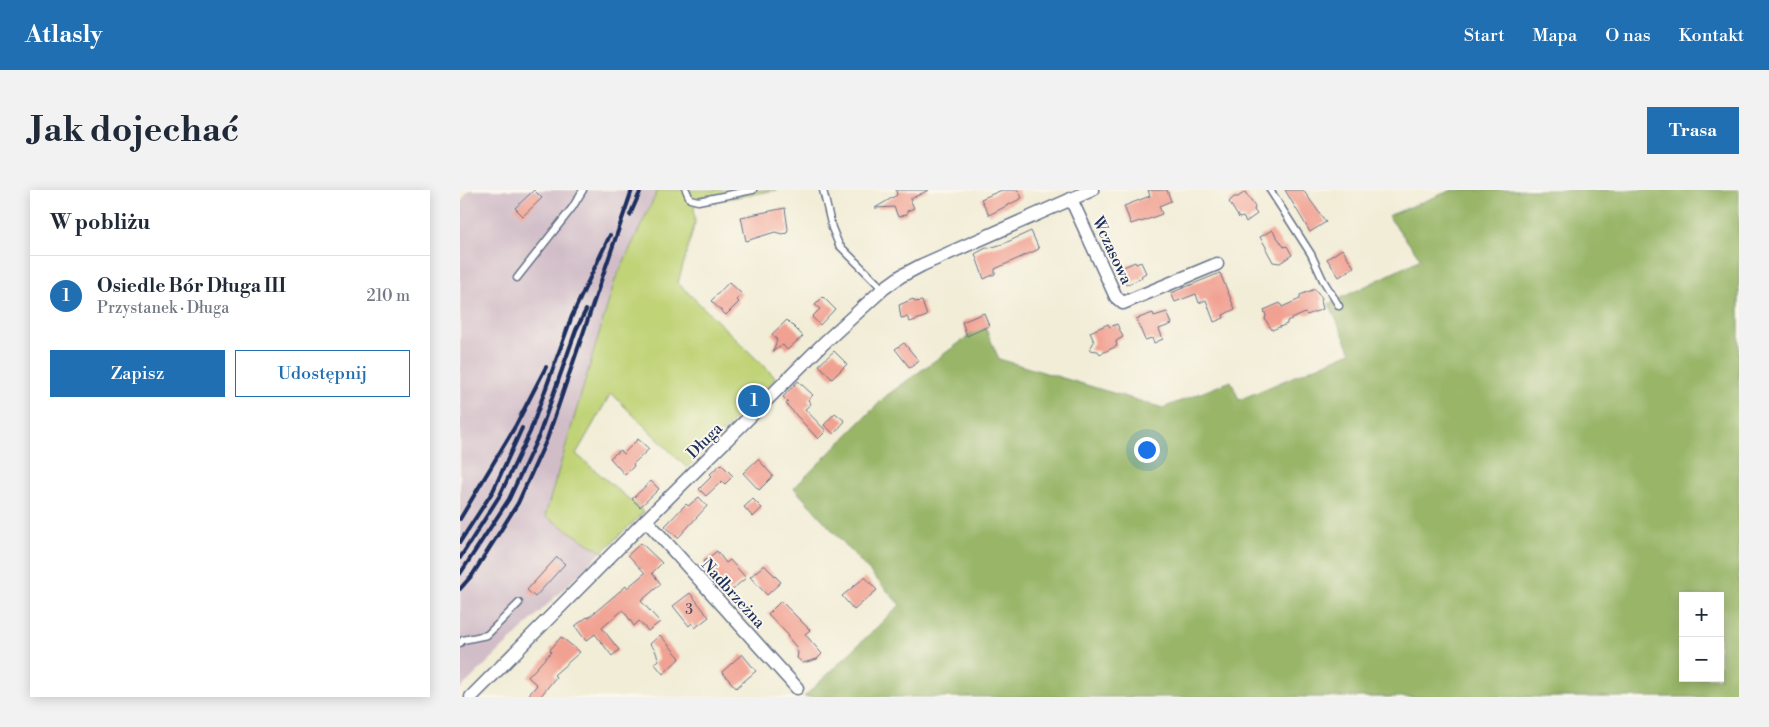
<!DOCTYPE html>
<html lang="pl">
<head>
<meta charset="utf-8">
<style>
  :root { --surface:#fff; --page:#f2f2f3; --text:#1f2937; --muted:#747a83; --line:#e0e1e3; --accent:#1f6fb2 }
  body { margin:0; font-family:"Libre Bodoni",serif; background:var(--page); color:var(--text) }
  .controls { position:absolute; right:15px; bottom:15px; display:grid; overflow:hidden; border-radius:0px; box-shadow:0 2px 12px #0003 }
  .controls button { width:45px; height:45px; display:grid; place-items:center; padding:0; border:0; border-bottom:1px solid var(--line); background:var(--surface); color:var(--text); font:25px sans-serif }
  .you { position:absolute; left:686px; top:259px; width:18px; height:18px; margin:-12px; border:4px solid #fff; border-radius:50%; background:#1a73e8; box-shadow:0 0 0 8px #1a73e833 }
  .badge { display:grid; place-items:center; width:32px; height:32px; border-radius:50%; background:var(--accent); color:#fff; font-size:16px; font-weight:700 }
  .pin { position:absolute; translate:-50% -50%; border:2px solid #fff; box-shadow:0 1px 5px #0006 }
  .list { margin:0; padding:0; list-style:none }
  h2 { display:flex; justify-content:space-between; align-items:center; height:65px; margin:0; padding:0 20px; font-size:21px }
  h2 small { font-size:16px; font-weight:400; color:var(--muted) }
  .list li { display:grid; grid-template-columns:32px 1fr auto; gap:15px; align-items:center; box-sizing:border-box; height:80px; padding:0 20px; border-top:1px solid var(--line) }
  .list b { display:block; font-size:19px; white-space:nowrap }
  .list p { margin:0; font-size:16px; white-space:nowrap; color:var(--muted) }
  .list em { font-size:16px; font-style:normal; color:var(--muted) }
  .actions { display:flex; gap:10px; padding:15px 20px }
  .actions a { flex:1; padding:11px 0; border:1px solid var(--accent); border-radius:0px; text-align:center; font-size:18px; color:var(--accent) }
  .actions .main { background:var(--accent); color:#fff }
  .map { position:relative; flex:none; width:1279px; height:507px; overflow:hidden; border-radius:0px }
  header { display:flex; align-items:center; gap:30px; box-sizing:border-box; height:70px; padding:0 25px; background:var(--accent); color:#fff }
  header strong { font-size:24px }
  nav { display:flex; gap:28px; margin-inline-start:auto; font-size:18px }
  .intro { display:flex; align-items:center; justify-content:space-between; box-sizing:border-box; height:120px; padding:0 30px }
  h1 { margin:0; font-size:35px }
  .button { padding:12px 22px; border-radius:0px; background:var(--accent); color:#fff; font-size:18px; font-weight:700 }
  main { display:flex; gap:30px; padding:0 30px }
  aside { flex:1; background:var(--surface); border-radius:0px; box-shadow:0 2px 12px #0003 }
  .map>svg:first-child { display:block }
  .industrial { fill:#d1bdc8 }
  .green { fill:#c0d377; stroke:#6e816a }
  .forest { fill:#98b568; stroke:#5a7263; fill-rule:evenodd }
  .building { fill:#f1a192 }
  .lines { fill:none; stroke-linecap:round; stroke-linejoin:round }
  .service-casing { stroke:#667288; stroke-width:9 }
  .minor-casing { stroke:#667288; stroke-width:15 }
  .service { stroke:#fff; stroke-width:6 }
  .minor { stroke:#fff; stroke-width:12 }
  .rail { stroke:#1b2f5e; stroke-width:4 }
  .labels { text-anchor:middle; stroke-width:4; stroke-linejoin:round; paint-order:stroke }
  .number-label { font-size:14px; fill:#504c6b }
  .street-label { font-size:16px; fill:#1b2f5e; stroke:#fbf7ec }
</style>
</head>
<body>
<header>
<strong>Atlasly</strong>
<nav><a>Start</a><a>Mapa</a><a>O nas</a><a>Kontakt</a></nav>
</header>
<div class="intro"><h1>Jak dojechać</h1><a class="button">Trasa</a></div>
<main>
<aside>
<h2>W pobliżu<small></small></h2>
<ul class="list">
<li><span class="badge">1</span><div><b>Osiedle Bór Długa III</b><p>Przystanek · Długa</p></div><em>210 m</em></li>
</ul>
<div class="actions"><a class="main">Zapisz</a><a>Udostępnij</a></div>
</aside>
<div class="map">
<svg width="1279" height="507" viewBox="0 0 1279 507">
  <rect width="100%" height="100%" fill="#fbf7ec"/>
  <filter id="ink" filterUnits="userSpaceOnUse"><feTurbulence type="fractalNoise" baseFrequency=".02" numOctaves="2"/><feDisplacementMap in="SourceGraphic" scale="10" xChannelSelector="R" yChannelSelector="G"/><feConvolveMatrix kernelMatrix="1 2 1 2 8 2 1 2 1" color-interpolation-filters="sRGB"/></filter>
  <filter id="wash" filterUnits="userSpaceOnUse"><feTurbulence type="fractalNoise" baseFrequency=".0096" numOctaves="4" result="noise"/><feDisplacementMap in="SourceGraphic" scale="20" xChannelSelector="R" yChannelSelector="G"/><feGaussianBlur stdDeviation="1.12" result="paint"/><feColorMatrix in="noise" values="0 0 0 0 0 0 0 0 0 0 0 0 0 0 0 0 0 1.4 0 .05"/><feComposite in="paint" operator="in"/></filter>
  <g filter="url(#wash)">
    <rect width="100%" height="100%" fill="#f2edd7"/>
    <!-- industrial -->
    <path class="industrial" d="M9 0H198L155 90 85 326 142 362 0 499V13Z"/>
    <!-- green -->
    <path class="green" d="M198 0H316L234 15 235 33 218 93 316 188 227 278 151 203 116 264 184 322 142 362 85 326 155 90Z"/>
    <!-- forest -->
    <path class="forest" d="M992 0H1279V507H344L440 415 334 298 426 206 524 135 539 169 703 218 771 191 779 210 891 162 869 114 961 69 928 26ZM1223 406H1260V488H1223Z"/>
    <g id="blocks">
      <!-- building -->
      <g class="building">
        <path d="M74 0 82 8 63 26 55 18Z"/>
        <path d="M436 0H469L450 9 454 18 447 21V24L438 27 434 17 415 18 437 5Z"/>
        <path d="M542 0H558L562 8 529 25 521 9Z"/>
        <path d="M688 0H707L711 11 699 16 702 24 681 32 680 31 671 34 664 16 690 6Z"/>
        <path d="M825 0H843L866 32 850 42Z"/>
        <path d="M785 2 795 17 794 20 797 24 786 32 783 27 779 28 769 12 774 7H778Z"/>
        <path d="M325 18 328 39 327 43 322 44 315 42 286 51 281 27Z"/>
        <path d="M812 40 824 57 827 56 832 65 820 73 813 72 806 59V57L800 47Z"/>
        <path d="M571 41 579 59 535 79V84L524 89 515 64 526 58H529L543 54Z"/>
        <path d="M882 59 894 77 879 87 867 69Z"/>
        <path d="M675 72 676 74 681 72 686 83 681 86 682 88 666 95 659 79Z"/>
        <path d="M760 83 775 119 763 125 764 128 754 132 746 110 739 113 736 104 715 112 711 103Z"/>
        <path d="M269 92 282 104 277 110 279 112 266 125 251 111Z"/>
        <path d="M855 99 862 108 861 111 863 119 847 125 845 123 834 128 827 131V134L812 140 805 129 806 126 804 120 820 113 822 117 840 109V105Z"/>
        <path d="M363 107 375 119 360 135 352 127 360 119 355 115Z"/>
        <path d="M453 109 455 112 462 111 467 126 450 132 447 127 441 128 439 115Z"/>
        <path d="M707 122 712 134 699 139 703 149 694 153 692 148 685 150 676 129 693 123 694 126Z"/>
        <path d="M524 123 529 136 507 146 502 132Z"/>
        <path d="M327 130 343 146 327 160 323 155 313 161 317 150 312 144Z"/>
        <path d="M648 134 650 137 657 134 663 147 656 151 657 156 640 164 638 161 629 160 634 152 630 142Z"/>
        <path d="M444 153 459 171 450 178 435 159Z"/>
        <path d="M374 161 387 174 372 189 359 175Z"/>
        <path d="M338 191 353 205 348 210 351 214 345 219 366 241 358 249 326 214 328 212 323 207Z"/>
        <path d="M375 223 385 231 374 244 364 235Z"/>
        <path d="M178 249 189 259 173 274 174 276 165 285 150 268 160 260 163 264Z"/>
        <path d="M298 269 313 286 299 300 283 283Z"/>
        <path d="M261 274 273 286 265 294 262 291 246 306 239 299 252 286 250 284Z"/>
        <path d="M191 291 199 299 180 317 172 309Z"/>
        <path d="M239 307 247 316 218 348 205 336 226 314 228 316Z"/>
        <path d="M293 309 302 318 293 327 284 317Z"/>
        <path d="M181 353 202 373 192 383 201 394 181 411 200 432 188 441 179 431 174 436 163 420 142 438 159 460 152 466 135 444 126 451 115 436 127 427 128 428 166 396 167 398 185 383 168 365Z"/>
        <path d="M257 361 266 373 270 370 286 388 269 402 243 372Z"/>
        <path d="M97 367 105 374 75 407 67 400Z"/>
        <path d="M304 375 321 392 307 405 290 387Z"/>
        <path d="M405 387 417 400 394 420 382 406Z"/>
        <path d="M230 403 249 427 235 438 232 433 229 436 213 416Z"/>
        <path d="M321 411 350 440 345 444 362 464 357 469 343 473 337 468 338 463 336 459 337 458 327 446 328 445 308 424Z"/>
        <path d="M200 445 220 468 203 484 194 473 199 470 195 460 190 454Z"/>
        <path d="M101 447 120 462 94 485 96 487 80 507H67L77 495 68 487 91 462 90 460Z"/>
        <path d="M282 464 296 481 276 498 262 482Z"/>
      </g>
    </g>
  </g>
  <g filter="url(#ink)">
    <use href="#blocks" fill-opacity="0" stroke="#667288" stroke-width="1"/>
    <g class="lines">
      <defs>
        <g id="service">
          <path d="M226 0 230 9 238 11 293 0"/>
          <path d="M363 0 372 38 379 55 423 99"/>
          <path d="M810 0 851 64 863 90 879 116"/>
          <path d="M57 88 112 18 123 0"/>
          <path d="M0 453 3 450 27 445 59 413"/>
        </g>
        <g id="minor">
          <path d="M611 9 656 107 663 113 757 74"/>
          <path d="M186 330 337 498"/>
          <path d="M11 507 186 330 364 153 423 99 441 86 462 75 632 0"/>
        </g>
      </defs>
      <!-- service casing -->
      <use href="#service" class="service-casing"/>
      <!-- minor casing -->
      <use href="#minor" class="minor-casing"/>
      <!-- service -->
      <use href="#service" class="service"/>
      <!-- minor -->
      <use href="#minor" class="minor"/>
      <!-- rail -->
      <g class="rail">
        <path d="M170 25 181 0"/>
        <path d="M0 329 56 235 86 177"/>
        <path d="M0 352 33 301 62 238"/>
        <path d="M0 368 40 305 70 242 112 126 150 45"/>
        <path d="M0 384 49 309 79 245 116 140 126 120"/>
        <path d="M0 399 13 384 58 313 87 249 172 0"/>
      </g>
    </g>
  </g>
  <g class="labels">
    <!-- number labels -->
    <g class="number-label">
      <text x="229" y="424">3</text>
    </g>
    <!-- street labels -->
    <g class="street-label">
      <text transform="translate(653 60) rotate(65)" y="6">Wczasowa</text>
      <text transform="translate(244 250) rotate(-45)" y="6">Długa</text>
      <text transform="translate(274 403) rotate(48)" y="6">Nadbrzeżna</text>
    </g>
  </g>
</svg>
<div class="controls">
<button>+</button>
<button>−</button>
</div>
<div class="you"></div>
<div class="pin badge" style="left:294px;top:211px">1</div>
</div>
</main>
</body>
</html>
